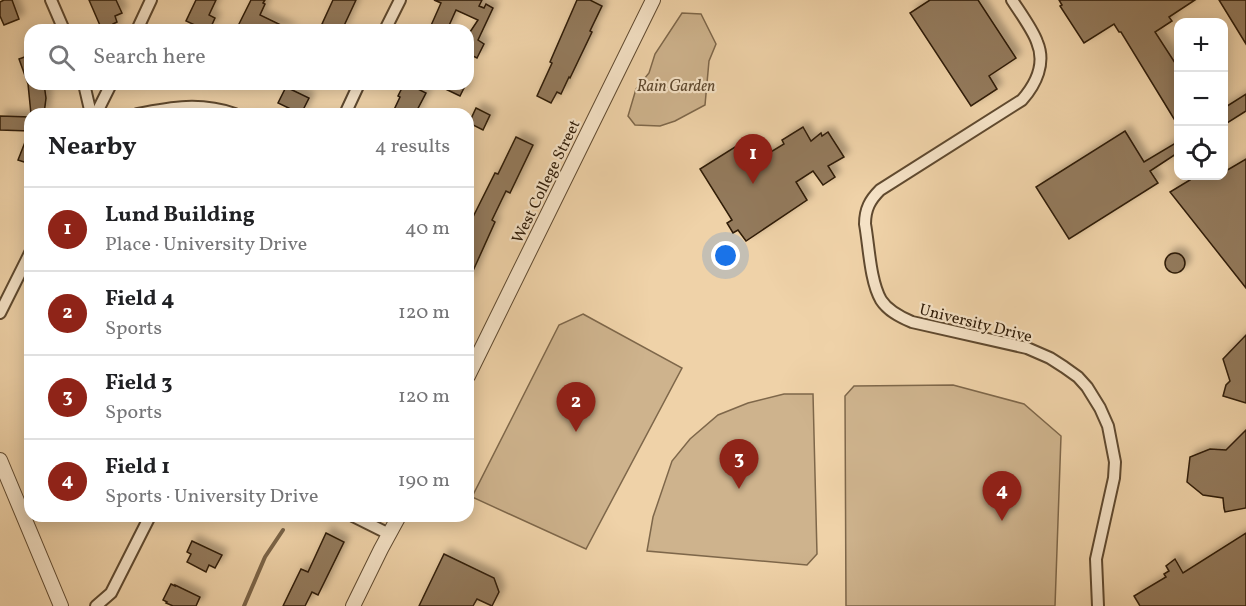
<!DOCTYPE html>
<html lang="en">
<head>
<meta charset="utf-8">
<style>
  :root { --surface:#fff; --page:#f6f6f6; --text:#202124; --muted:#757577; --line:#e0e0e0; --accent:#8f2418 }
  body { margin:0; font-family:Vollkorn,serif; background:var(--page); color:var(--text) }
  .controls { position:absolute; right:18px; top:18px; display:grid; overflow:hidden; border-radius:12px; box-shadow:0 3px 15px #0003 }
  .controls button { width:54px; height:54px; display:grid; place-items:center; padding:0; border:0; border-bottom:2px solid var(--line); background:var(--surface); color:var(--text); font:30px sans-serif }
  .you { position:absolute; left:726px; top:256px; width:21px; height:21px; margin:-15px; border:4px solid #fff; border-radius:50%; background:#1a73e8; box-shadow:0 0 0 9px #1a73e833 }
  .badge { display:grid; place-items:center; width:39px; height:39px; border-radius:50%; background:var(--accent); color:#fff; font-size:20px; font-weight:700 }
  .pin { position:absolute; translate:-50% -50px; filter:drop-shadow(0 2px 3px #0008) }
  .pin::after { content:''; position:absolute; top:32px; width:21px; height:18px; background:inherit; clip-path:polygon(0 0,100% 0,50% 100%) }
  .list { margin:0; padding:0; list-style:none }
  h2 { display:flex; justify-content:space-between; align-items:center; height:78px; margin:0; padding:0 24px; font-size:26px }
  h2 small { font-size:20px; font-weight:400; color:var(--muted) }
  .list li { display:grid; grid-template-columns:39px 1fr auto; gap:18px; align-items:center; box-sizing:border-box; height:84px; padding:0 24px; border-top:2px solid var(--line) }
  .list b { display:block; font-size:22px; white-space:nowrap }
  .list p { margin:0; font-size:20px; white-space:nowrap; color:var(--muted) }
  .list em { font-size:20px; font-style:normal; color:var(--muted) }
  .icon { flex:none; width:33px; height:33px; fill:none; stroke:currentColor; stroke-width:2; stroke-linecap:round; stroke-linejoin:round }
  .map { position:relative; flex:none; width:1246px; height:606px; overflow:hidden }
  .search { position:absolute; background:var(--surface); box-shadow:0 3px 15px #0003; left:24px; top:24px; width:450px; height:66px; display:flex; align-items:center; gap:15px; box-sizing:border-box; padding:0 21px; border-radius:18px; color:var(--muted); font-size:22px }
  .panel { position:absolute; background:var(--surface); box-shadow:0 3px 15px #0003; left:24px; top:108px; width:450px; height:414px; border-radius:18px }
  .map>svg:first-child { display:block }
  .green { fill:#ceb38d; stroke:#7e674a; stroke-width:1.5 }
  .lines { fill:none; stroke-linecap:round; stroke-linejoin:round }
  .stream { stroke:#7b6447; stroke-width:4 }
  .building { fill:#937a5b; stroke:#2f1b07; stroke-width:1.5; filter:url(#shadow) }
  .minor-casing { stroke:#5f492f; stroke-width:14 }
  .tertiary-casing { stroke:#5f492f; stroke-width:16 }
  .minor { stroke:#f5e2c6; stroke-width:10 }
  .tertiary { stroke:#f5e2c6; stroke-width:14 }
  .labels { text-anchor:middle; stroke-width:4.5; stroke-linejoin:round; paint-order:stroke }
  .park-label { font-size:16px; font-style:italic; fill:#5f492f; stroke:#f5e2c6 }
  .street-label { font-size:16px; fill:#2f1b07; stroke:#f5e2c6 }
</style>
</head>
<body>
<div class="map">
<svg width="1246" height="606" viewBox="0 0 1246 606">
  <defs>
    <filter id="shadow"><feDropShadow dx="5.5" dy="-5.5" stdDeviation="3" flood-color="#0004"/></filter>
  </defs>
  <rect width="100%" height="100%" fill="#efd2a8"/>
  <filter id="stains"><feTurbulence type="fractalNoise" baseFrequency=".00333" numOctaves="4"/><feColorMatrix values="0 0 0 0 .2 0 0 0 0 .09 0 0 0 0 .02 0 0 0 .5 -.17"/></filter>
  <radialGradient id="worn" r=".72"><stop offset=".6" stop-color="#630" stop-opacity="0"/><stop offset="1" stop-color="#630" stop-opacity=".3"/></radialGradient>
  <!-- green -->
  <g class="green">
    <path d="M682 13 701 14 716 44 709 61 705 105 675 121 660 126 635 125 628 116 636 89 649 73 655 54Z"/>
    <path d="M583 314 682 368 586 549 472 497 559 325Z"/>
    <path d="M953 385 1024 404 1061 436 1055 606H846L845 396 854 386Z"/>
    <path d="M784 394H813L817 554 807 565 647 551 653 517 672 461 690 439 718 415 748 403Z"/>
  </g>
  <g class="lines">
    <!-- stream -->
    <path class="stream" d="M244 606 265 557 283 530"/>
  </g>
  <!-- building -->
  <g class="building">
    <path d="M4 0H12L19 19 4 25 0 16V2Z"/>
    <path d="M89 0H116L122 13 115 16 117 22 113 24 115 30H102Z"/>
    <path d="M196 0H216L209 15 215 18 210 29 203 25 201 28 186 21Z"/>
    <path d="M251 0H265L263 3 265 4 260 15 291 30H236Z"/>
    <path d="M333 0H356L342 30H335L322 24Z"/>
    <path d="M434 0H482L479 6 484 8 486 4 493 8 478 40 484 44 477 58 471 55 468 62V35L478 20 456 10 447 30H429L441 3Z"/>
    <path d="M577 0H590L602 6 590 31 592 32 570 78 569 77 561 94 557 92 551 103 537 96 552 63 550 62Z"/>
    <path d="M930 0H978L1016 58 989 76 997 89 971 106 910 13Z"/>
    <path d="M1059 0H1195L1169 17 1172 21 1155 32 1179 69V127L1121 32H1119L1114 24 1084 43 1060 6 1062 5Z"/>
    <path d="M1219 0H1246V44Z"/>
    <path d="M30 55V84H44L46 98 44 114H31L28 84 19 59Z"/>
    <path d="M404 84H408L426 93 415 114H392L400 97 398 96Z"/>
    <path d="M435 84H466L460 96Z"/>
    <path d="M286 87 309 98 301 114 278 103Z"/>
    <path d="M1246 94V111L1224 125V108Z"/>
    <path d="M476 108 490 115 483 130 469 123Z"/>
    <path d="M0 116 30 117V131L0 130Z"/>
    <path d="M803 127 811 141 821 133 822 136 828 132 844 157 828 166 835 177 823 185 813 171 796 182 807 200 746 241 738 230 733 233 727 223 732 220 700 169 743 142 756 161 784 144 782 140Z"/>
    <path d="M1125 131 1144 162 1179 141V152L1150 171 1158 183 1069 239 1036 187Z"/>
    <path d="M29 132H30V164L18 160Z"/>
    <path d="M516 137 533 145 510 193 506 191 492 220 495 222 468 282V236L473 225 470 223 495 173 498 174Z"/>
    <path d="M1246 159V288L1170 192 1190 180 1187 176H1224V172Z"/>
    <circle cx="1175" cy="263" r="10"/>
    <path d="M1246 335V403L1223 396 1226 385 1230 381 1223 359Z"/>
    <path d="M1246 430V508L1225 512 1224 508 1223 498 1203 495 1187 482 1190 457 1210 449 1226 450Z"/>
    <path d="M326 533 344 542 318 595 312 592 305 606H283L301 569 308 572Z"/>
    <path d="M1246 533V606H1140L1134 596 1166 577 1164 574 1169 571 1166 566 1175 559 1183 573Z"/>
    <path d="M192 541 222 555 215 568 209 565 206 572 187 562 191 554 187 552Z"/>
    <path d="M444 554 494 578 499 592 492 606 477 599 473 606H419Z"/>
    <path d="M171 584 175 586V585L200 597 196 606H173L166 603 167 602 163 600Z"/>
  </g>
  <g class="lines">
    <defs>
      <g id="minor">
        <path d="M51 0 64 30"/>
        <path d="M1012 0C1019 11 1033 30 1037 42 1046 63 1036 84 1022 100L880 190C870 200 865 209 865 224 869 246 870 281 881 300 888 311 900 317 912 322L1027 348 1050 358 1064 367 1078 377 1087 387 1100 408 1108 426 1115 462 1114 478 1096 559 1098 606"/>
        <path d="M137 30 151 0"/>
        <path d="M385 30 400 0"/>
        <path d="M84 84 91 114"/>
        <path d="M96 114 111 84"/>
        <path d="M137 114C172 107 201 102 235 114"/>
        <path d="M345 114 359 84"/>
        <path d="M0 313 30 253"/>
        <path d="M353 516 389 534"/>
        <path d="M96 606 111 593 150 516"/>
      </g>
      <g id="tertiary">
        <path d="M468 376 653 0"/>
        <path d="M0 460 61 606"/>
        <path d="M353 606 381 549 399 516"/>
      </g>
    </defs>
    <!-- minor casing -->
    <use href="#minor" class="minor-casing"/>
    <!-- tertiary casing -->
    <use href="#tertiary" class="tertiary-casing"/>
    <!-- minor -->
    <use href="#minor" class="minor"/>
    <!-- tertiary -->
    <use href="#tertiary" class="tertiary"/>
  </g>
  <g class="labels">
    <!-- park labels -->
    <g class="park-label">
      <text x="676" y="91">Rain Garden</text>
    </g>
    <!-- street labels -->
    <g class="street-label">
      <text transform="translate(545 181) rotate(-64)" y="6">West College Street</text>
      <text transform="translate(976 322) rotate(14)" y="6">University Drive</text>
    </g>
  </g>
  <rect width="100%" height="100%" filter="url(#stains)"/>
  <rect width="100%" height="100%" fill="url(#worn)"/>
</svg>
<div class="controls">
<button>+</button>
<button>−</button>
<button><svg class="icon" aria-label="locate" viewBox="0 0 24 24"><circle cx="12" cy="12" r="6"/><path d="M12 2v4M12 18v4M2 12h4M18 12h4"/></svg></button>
</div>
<div class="you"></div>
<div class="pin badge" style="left:753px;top:184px">1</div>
<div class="pin badge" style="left:576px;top:432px">2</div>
<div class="pin badge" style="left:739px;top:489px">3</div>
<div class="pin badge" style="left:1002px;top:521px">4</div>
<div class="search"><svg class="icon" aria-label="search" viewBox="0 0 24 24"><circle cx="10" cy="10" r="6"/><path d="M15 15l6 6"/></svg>Search here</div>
<section class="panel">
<h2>Nearby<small>4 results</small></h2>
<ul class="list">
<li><span class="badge">1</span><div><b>Lund Building</b><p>Place · University Drive</p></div><em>40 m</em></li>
<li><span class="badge">2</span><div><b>Field 4</b><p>Sports</p></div><em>120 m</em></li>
<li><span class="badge">3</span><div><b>Field 3</b><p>Sports</p></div><em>120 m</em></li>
<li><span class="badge">4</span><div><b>Field 1</b><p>Sports · University Drive</p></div><em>190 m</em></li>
</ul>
</section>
</div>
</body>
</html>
